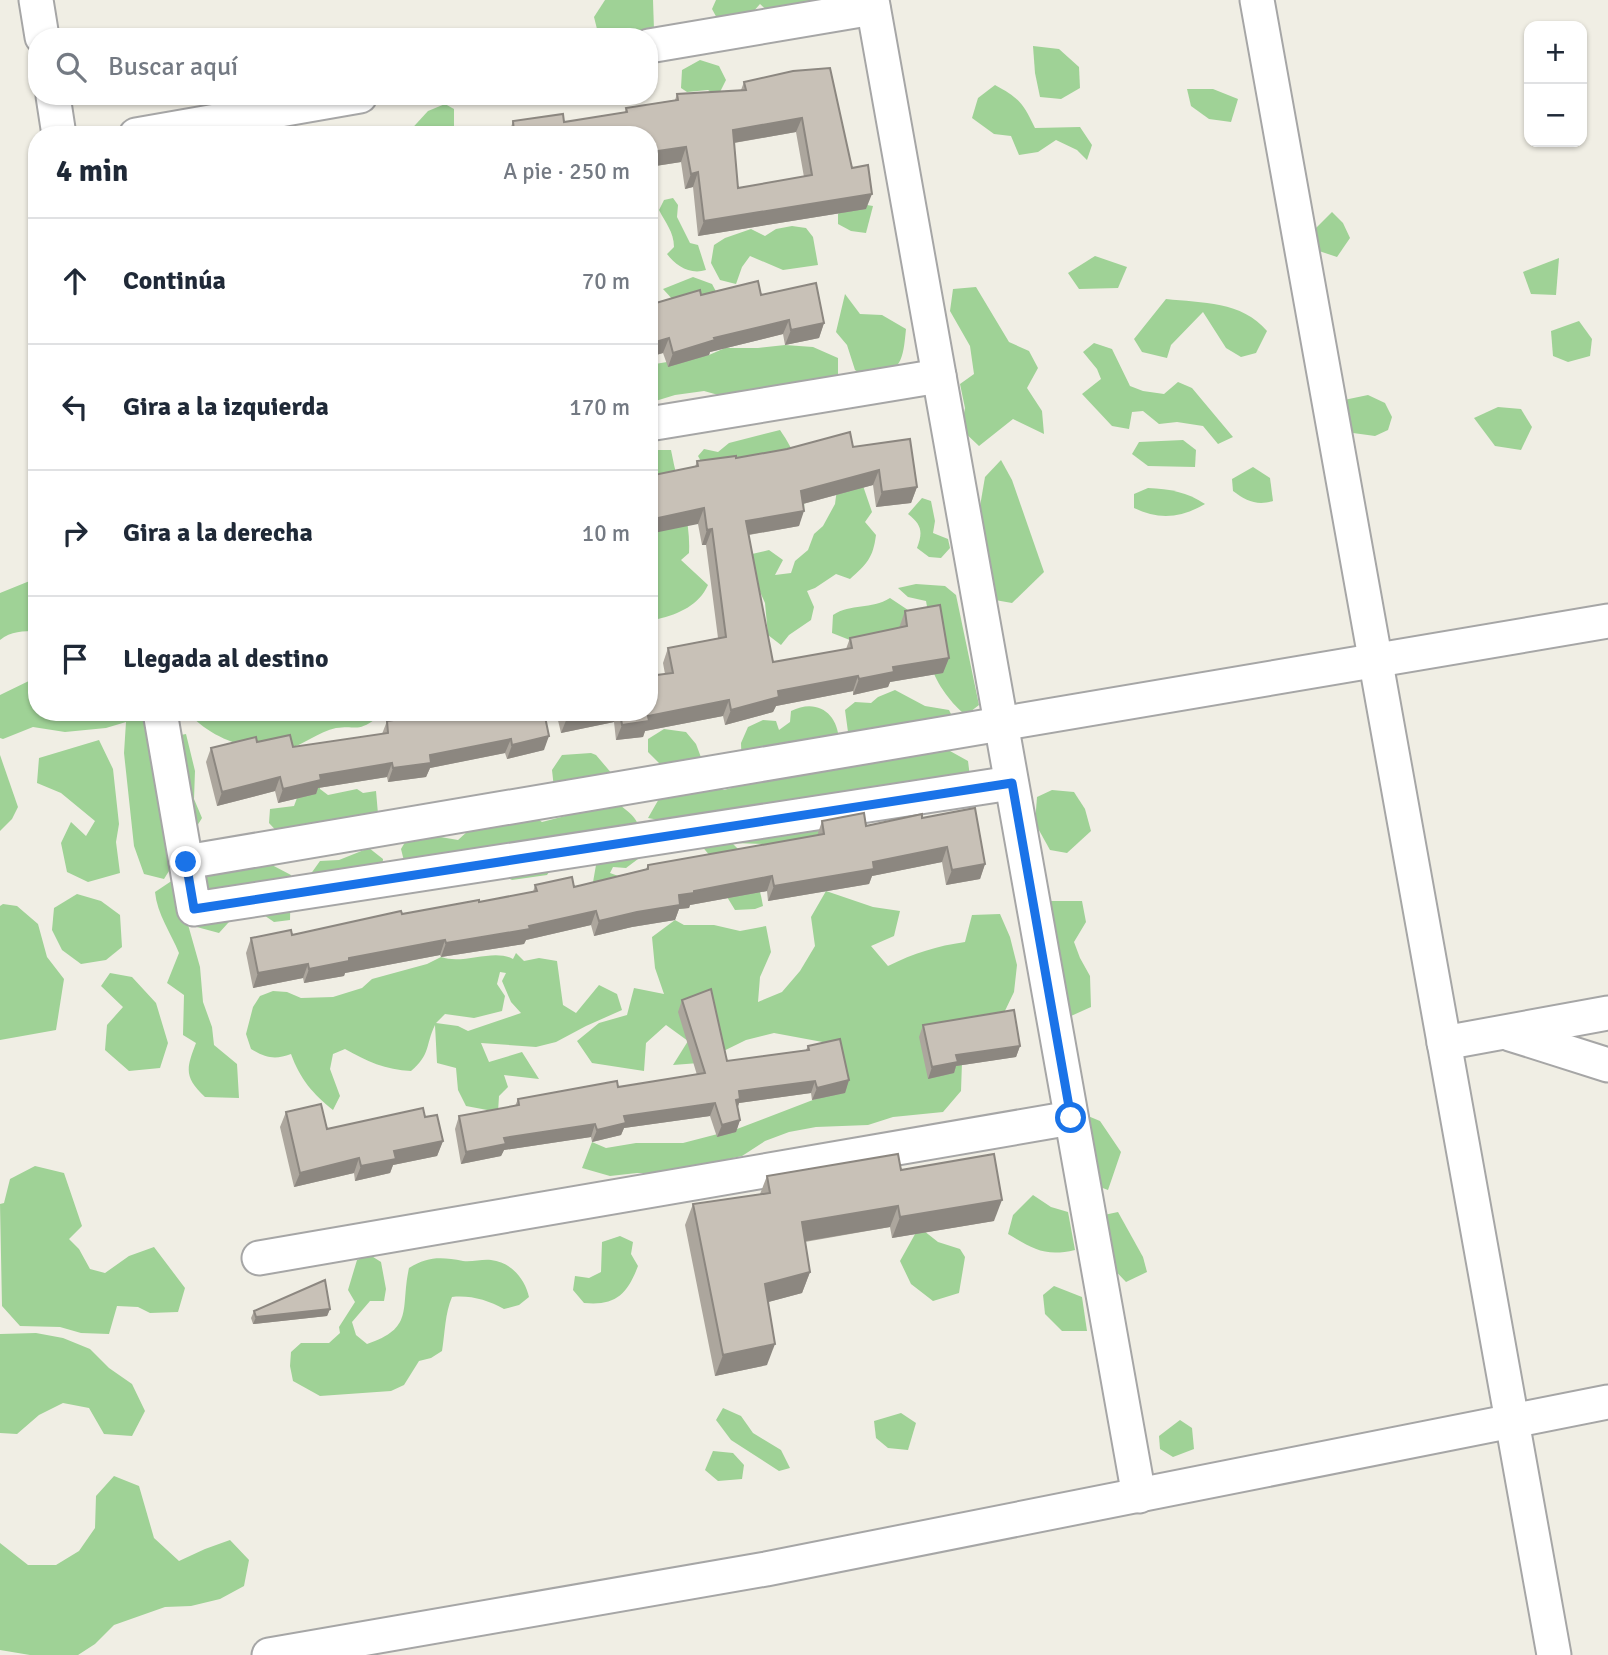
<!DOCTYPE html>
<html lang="es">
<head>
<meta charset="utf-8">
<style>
  :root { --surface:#fff; --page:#f2f2f3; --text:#1f2937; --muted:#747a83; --line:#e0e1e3 }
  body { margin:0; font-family:Signika,sans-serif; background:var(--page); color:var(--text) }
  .controls { position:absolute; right:21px; top:21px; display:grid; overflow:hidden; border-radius:14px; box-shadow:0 2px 5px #0004 }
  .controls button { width:63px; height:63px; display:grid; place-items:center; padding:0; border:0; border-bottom:2px solid var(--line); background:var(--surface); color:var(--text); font:35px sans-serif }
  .stop { position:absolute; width:21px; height:21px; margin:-16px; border:5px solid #1a73e8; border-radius:50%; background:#fff }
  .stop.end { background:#1a73e8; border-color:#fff; box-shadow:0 2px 7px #0008 }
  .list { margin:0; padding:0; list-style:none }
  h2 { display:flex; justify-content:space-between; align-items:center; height:91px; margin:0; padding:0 28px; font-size:30px }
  h2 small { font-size:23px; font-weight:400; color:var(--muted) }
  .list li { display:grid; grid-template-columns:46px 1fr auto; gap:21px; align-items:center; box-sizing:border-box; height:126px; padding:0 28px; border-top:2px solid var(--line) }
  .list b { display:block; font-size:26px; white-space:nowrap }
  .list em { font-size:23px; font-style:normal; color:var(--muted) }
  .icon { flex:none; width:38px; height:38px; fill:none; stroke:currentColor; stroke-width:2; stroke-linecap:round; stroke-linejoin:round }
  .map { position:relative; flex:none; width:1608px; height:1655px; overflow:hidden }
  .search { position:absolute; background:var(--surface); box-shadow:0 2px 5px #0004; left:28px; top:28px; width:630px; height:77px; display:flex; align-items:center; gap:18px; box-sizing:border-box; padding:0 24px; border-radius:28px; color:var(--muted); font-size:26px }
  .panel { position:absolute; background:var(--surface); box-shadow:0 2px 5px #0004; left:28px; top:126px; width:630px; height:595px; border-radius:28px }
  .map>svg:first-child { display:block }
  .forest { fill:#9fd296; fill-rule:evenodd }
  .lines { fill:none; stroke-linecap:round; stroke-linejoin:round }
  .minor-casing { stroke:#a6a6a6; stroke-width:37 }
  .minor { stroke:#fff; stroke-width:33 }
  .wall { fill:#aca69d; fill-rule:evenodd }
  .shaded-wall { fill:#8c8780 }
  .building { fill:#c8c1b7; stroke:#8c8780; stroke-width:2; fill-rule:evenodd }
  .route { stroke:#1a73e8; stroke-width:9 }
</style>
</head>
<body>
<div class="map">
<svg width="1608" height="1655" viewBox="0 0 1608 1655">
  <rect width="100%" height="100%" fill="#f0eee4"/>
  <!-- forest -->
  <g class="forest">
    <path d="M605 0H653L654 30 647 37H599L594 17Z"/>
    <path d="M716 0H841L771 14 760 4 746 20H718L712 9Z"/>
    <path d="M1033 46 1059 49 1079 67 1080 88 1061 99 1040 97 1035 73Z"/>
    <path d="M700 60 719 66 726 80 718 96 708 90 687 92 681 88 682 70Z"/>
    <path d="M995 85C1019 98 1023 103 1035 128L1080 127 1092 145 1087 160 1077 150 1056 140 1038 152 1019 155 1011 136 994 134 972 118 978 98Z"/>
    <path d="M1187 89H1213L1238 99 1231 122 1209 119 1191 106Z"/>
    <path d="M445 104 454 109V129L450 135H406L428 111Z"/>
    <path d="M673 198 678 205 677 217 690 243 698 245 706 270C690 275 676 266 667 254L674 247C674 232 665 222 659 210L664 200Z"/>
    <path d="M849 202 873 206 866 233 851 231 838 224V214Z"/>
    <path d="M1332 212 1343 223 1350 238 1337 257 1316 250 1313 231Z"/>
    <path d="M792 226 806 228 813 237 818 265 783 270 750 256 742 267 736 284 720 280 711 263 714 245 725 238 751 229 765 236 776 229Z"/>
    <path d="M1095 256 1127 267 1118 288 1079 289 1068 273Z"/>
    <path d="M1559 258 1556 295 1531 294 1523 272Z"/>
    <path d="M693 277 712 284 719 297 675 302 663 289Z"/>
    <path d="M976 287 1009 342 1029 351 1038 368 1027 388 1042 411 1044 434 1013 419 979 446 961 429 965 408 960 384 974 374 970 346 950 311 953 289Z"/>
    <path d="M845 294 860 314 882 315 906 329C903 360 902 373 868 378L855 370 847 345 836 332Z"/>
    <path d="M1166 299C1202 303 1242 301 1267 331L1256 353 1241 357 1226 348 1203 312 1171 345 1167 358 1142 352 1134 339Z"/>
    <path d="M1579 321 1592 339 1590 356 1568 362 1553 356 1551 331Z"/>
    <path d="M1094 343 1112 349 1130 386 1143 391 1164 394 1178 382 1192 388 1233 437 1218 444 1203 426 1177 422 1159 424 1143 411 1132 412 1129 429 1112 426 1082 394 1101 379 1097 369 1083 352Z"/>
    <path d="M785 345 813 347 838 358V385L758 406 704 391 675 395 649 403V365L709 355 725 348H758Z"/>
    <path d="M1368 395 1385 403 1392 417 1388 430 1375 436 1353 433 1339 417 1344 400Z"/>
    <path d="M1498 407 1521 409 1532 427 1521 450 1495 446 1474 418Z"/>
    <path d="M780 430C797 454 806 481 804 510L790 512 704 467 698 456 704 449 718 452 729 443Z"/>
    <path d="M1183 440 1196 450 1195 467 1148 466 1132 454 1139 442Z"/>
    <path d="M649 450H671C677 484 691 518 689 553L681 560 708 585C699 605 679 614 658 619L649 633Z"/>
    <path d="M1001 460 1012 480 1044 572 1012 603 995 600 978 518 985 477Z"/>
    <path d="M1253 467 1270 478 1273 501C1257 506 1246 501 1233 491L1232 479Z"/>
    <path d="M861 480 872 512 865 522 876 535C873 558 867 564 850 579L836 574 815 588 807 591 814 607 811 620 789 635 781 645 768 635 765 603 753 576 752 554 769 550 783 560 775 575 791 573 795 561 808 550 814 534 823 526 835 504 837 489Z"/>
    <path d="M1148 488C1170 489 1187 492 1205 504 1181 518 1159 520 1134 508V494Z"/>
    <path d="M922 498 931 501 935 521 933 533 948 539 950 548 941 558 929 557 917 548C923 532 922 525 908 514Z"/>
    <path d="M37 578V631C23 631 11 631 0 640V593Z"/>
    <path d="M916 584 945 586 956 595 979 705 966 715C953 706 935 682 932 667 927 645 931 622 926 601L908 597 898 588Z"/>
    <path d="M890 598 908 610 918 638 860 644 832 633 833 615C851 603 871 610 890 598Z"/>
    <path d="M37 677V712H154L155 740 186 734 195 771 194 799 202 818 164 879 144 874 134 846 124 753 126 722 106 728 65 732 33 727 3 739 0 738V695Z"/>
    <path d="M895 690 925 706 949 710 956 724 936 749 950 751 968 761 970 777 888 797 842 839 780 849 766 844 732 843C750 859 759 881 763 906L755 909 735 910 721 887 711 857 689 831 664 821 648 818 660 797 669 798 678 787 667 771 648 752V739L664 729 686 732 696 744 711 784 724 790 735 787 742 775 741 743 748 727 763 720 776 721 779 730 790 722 791 711C817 698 838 713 839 741L866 732H848L845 710 855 702 871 703 878 697Z"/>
    <path d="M192 712H378L377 718C356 733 358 725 336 728 319 731 303 746 286 749 254 753 211 739 191 715Z"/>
    <path d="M99 740 113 769 119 824 116 842 120 873 88 882 67 872 61 843 71 822 86 836 95 821 61 793 37 783 39 758Z"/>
    <path d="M316 743 323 747 318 767 320 789 328 795 357 789 363 793 376 791 378 814 283 838 269 823 270 809 294 806 300 790 304 746Z"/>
    <path d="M591 753 596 755 613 775V800C642 821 642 823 638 859L626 868 613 867 610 873 621 877 592 888 596 865 594 843 574 836 563 835 562 853 547 875 512 880 489 868 406 869 401 849 411 832 458 840 468 831 511 801 542 822 569 815 581 807 554 788 552 770 562 755Z"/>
    <path d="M0 755 18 807 12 819 0 831Z"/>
    <path d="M1052 790 1074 792 1085 809 1091 831 1067 853 1050 850 1035 823 1037 797Z"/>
    <path d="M369 848 383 859 382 871 310 875 320 861 339 860Z"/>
    <path d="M270 864 291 875 290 920 274 922 255 909 238 912 219 933 193 926 187 921 200 967 203 1002 212 1027 214 1045 237 1064 239 1098 205 1097C184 1077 186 1069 196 1043L183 1035 184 995 167 983 179 953C171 933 157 914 155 892L182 874Z"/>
    <path d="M826 891 873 907 900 911 894 936 871 946 888 966C914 953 937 946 965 942L972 915 1000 914 1010 937 1017 965 1014 992 1003 1015 962 1062 961 1091 943 1112 893 1117 868 1125 816 1127 789 1132 765 1141 742 1156 664 1173H637L610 1176 582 1168 592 1142 606 1148 636 1143H683L737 1129 818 1098 828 1043 774 1033 746 1040 699 1063 673 1065 688 1041 666 1025 646 1043 644 1071 592 1063 577 1041 599 1023 627 1015 634 988 664 994 655 968 652 937 675 920 684 925H714L740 931 766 926 771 952 760 977 758 1002 782 992 800 971 815 946 811 917Z"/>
    <path d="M77 894 101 901 120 915 122 947 106 960 81 964 62 950 52 930 54 908Z"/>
    <path d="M1048 901H1082L1086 922 1074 942 1080 958 1090 976 1091 1007 1071 1016 1061 980Z"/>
    <path d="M3 904 17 906 38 924 47 957 64 979 56 1030 0 1040V906Z"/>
    <path d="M516 953 524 961 539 958 557 961 563 1005 576 1013 599 985 617 994 622 1010 586 1026 556 1042 536 1047 481 1043 489 1062 522 1052 539 1079 504 1075 508 1087 499 1096 498 1112 466 1106 458 1090 456 1068 437 1063 435 1025C425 1046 431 1054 411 1071 386 1070 366 1061 345 1049L333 1054 330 1069 340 1096 333 1110C313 1094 300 1079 291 1054 275 1060 266 1058 251 1049L246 1034 253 1007 260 996 273 991 287 992 301 998 333 997 362 988 372 979 427 964 441 957C464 965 493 948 513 959ZM500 972 506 973 502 981 511 1002 521 1013 468 1031 458 1026 436 1023 445 1014 474 1018 502 1011 505 996 497 984Z"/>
    <path d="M110 973 132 977 156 1003 168 1043 160 1068 129 1071 105 1050 107 1025 123 1007 101 986Z"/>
    <path d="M1088 1116 1100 1121 1121 1152 1108 1190 1100 1187 1097 1162 1085 1132Z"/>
    <path d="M35 1166 64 1173 82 1226 69 1239 79 1249 90 1269 105 1273 129 1256 154 1247 185 1288 178 1312 150 1313 138 1307 117 1306 109 1334 81 1333 60 1327 20 1326 2 1306 0 1204 4 1203 10 1179Z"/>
    <path d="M1033 1195 1051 1207 1068 1212 1075 1250C1045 1257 1033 1249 1008 1234L1013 1215Z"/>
    <path d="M1118 1212 1143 1257 1147 1272 1126 1282 1108 1263 1104 1215Z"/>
    <path d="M919 1227 938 1242 960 1249 965 1257 959 1293 933 1301 911 1284 900 1261Z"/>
    <path d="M620 1236 633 1242 631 1254 638 1266C627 1295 615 1306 584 1303L573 1290 575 1276 589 1278 601 1272 602 1242Z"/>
    <path d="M370 1255 381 1262 386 1289 384 1301H370L352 1322 356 1335 367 1344C415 1328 400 1309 409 1268 428 1256 442 1257 463 1261 473 1262 482 1259 491 1260 511 1262 525 1279 529 1297L519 1305 504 1309C488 1300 470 1295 452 1297 445 1313 445 1333 442 1351L431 1358 419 1361 404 1385 391 1391 320 1396 293 1381 290 1366 291 1352 301 1343H329L340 1333 339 1327 355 1302 348 1290 357 1260Z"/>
    <path d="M1054 1286 1082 1297 1087 1331H1062L1045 1314 1043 1295Z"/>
    <path d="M36 1333 63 1338 90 1349 109 1368 132 1384 145 1411 132 1436 104 1434 89 1408 63 1403 39 1415 17 1434 0 1433V1334Z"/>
    <path d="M723 1408 741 1416 753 1433 781 1450 790 1468 779 1471 731 1440 716 1420Z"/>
    <path d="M901 1413 916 1423 908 1450 888 1448 876 1438 874 1421Z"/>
    <path d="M1180 1420 1192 1428 1194 1449 1173 1457 1160 1449 1159 1436Z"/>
    <path d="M713 1451 733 1453 744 1465 742 1479 718 1481 705 1470Z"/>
    <path d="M114 1476 139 1486 154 1538 179 1561 205 1549 230 1540 249 1560 244 1586 220 1599 191 1606 165 1607 114 1625 95 1644 78 1655H30L0 1650V1543L28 1565H56L79 1551 95 1528 96 1496Z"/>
  </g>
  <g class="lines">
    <defs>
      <g id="minor">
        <path d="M36 0 42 37"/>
        <path d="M872 0 1139 1496"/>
        <path d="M1257 0 1554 1655"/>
        <path d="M649 46 873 8"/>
        <path d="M53 96 59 135"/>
        <path d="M136 135 360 96"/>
        <path d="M649 424 939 376"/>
        <path d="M160 712 194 909 1011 783"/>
        <path d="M186 862 1608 621"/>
        <path d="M1510 1034 1608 1065"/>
        <path d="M1444 1043 1608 1013"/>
        <path d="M259 1258 1071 1118"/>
        <path d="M269 1655 766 1569 1608 1402"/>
      </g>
    </defs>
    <!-- minor casing -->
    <use href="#minor" class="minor-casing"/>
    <!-- minor -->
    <use href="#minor" class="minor"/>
  </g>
  <!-- wall -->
  <g class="wall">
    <path d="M793 71 852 168 866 209 698 236 693 187 685 189 681 162 649 167V135L509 133 513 121 564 122 625 112 626 108 675 100 677 94 741 90 744 82ZM796 132 804 177 738 188 734 143Z"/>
    <path d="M701 295H761L824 323 819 338 785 345 783 334 710 352 709 355 668 367 663 353 649 357V305Z"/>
    <path d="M853 447 917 487 911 503 876 507 873 485 803 504 799 526 749 535 773 662 846 649 850 638 899 628 905 611 949 658 943 673 890 682 888 687 853 695V691L776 706 773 712 725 725 723 716 645 731 643 737 616 740 614 722 561 733 556 712H649L665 674 663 663 668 648 718 638 706 545H702L698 524 695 467 697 461Z"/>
    <path d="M439 712H484L486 718 544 750 507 759 505 753 430 768 426 777 388 782 387 777 318 788 316 794 278 803 275 791 217 806 206 762 211 748 257 742 293 747 382 734 387 721 439 714Z"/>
    <path d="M922 818 985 864 980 879 946 885 942 862 872 876 869 884 768 901 767 891 690 905 689 908 679 909 675 920 632 927 594 936 591 925 526 940 524 944 441 957 440 955 345 973 344 976 304 983 303 978 253 988 246 953 251 938 292 935 402 914 479 902 533 892 535 885 574 887 646 869 648 865 817 836 822 821 866 826Z"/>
    <path d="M682 1000 727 1061 806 1050 808 1046 849 1080 845 1093 812 1100 811 1093 739 1103 738 1107 740 1120 736 1132 717 1137 710 1116 624 1128 621 1135 592 1142 591 1137 504 1150 501 1156 461 1164 455 1129 459 1116 515 1106 518 1099 618 1087 697 1075 678 1012Z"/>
    <path d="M923 1025 1020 1046 1016 1057 956 1066 954 1073 928 1079 919 1037Z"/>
    <path d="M286 1112 327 1129 425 1117 443 1141 437 1156 393 1165 390 1173 355 1181 354 1173 294 1187 280 1127Z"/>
    <path d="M901 1170 994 1221 892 1238 890 1227 805 1242 810 1272 802 1293 768 1302 767 1365 715 1376 685 1225 693 1204 760 1194 767 1176Z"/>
    <path d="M330 1309 327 1316 253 1324 251 1318 254 1311Z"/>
  </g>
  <!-- shaded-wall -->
  <g class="shaded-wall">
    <path d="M802 118 796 132 727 144 733 130Z"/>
    <path d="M686 147 681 162 649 167V156L651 152Z"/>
    <path d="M698 172 693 187 685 189 691 174Z"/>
    <path d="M872 194 866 209 698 236 704 221Z"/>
    <path d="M789 320 783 334 710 352 709 355 668 367 673 353 714 338Z"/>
    <path d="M824 323 819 338 785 345 791 330Z"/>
    <path d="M669 338 663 353 649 357V344Z"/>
    <path d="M879 470 873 485 795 506 801 491Z"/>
    <path d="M917 487 911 503 876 507 882 492Z"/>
    <path d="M704 508 698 524 649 534V520Z"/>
    <path d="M804 511 799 526 741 536 746 521Z"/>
    <path d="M712 529 706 545H702L707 530Z"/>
    <path d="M949 658 943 673 890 682 888 687 853 695 859 679 893 667Z"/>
    <path d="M858 676 853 691 776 706 773 712 725 725 731 710 778 691Z"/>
    <path d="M729 700 723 716 645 731 643 737 616 740 622 725 648 716Z"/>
    <path d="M593 712H617L614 722 561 733 567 718Z"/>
    <path d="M549 736 544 750 507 759 512 745Z"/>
    <path d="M511 739 505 753 430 768 426 777 388 782 393 768 430 755Z"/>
    <path d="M392 763 387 777 318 788 316 794 278 803 283 789 320 775Z"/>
    <path d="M280 777 275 791 217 806 222 792Z"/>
    <path d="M947 847 942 862 872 876 869 884 768 901 774 886 873 862Z"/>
    <path d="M985 864 980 879 946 885 952 870Z"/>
    <path d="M772 876 767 891 690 905 689 908 679 909 675 920 632 927 594 936 599 921 694 891Z"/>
    <path d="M596 911 591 925 526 940 524 944 441 957 446 943Z"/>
    <path d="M445 940 440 955 345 973 344 976 304 983 309 969 349 958Z"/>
    <path d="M308 964 303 978 253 988 258 973Z"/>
    <path d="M1020 1046 1016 1057 956 1066 954 1073 928 1079 932 1067 956 1055Z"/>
    <path d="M849 1080 845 1093 812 1100 817 1088Z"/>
    <path d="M815 1081 811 1093 739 1103 736 1112 731 1113 739 1091Z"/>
    <path d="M715 1103 710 1116 624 1128 621 1135 592 1142 597 1130 624 1116Z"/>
    <path d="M740 1120 736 1132 717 1137 722 1125Z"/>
    <path d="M595 1124 591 1137 504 1150 501 1156 461 1164 466 1152 504 1138Z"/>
    <path d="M443 1141 437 1156 393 1165 390 1173 355 1181 361 1166 394 1151Z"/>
    <path d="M359 1158 354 1173 294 1187 300 1173Z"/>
    <path d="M1002 1200 994 1221 892 1238 900 1217Z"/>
    <path d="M898 1206 890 1227 794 1243 802 1222Z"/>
    <path d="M810 1272 802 1293 757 1305 765 1284Z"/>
    <path d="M330 1309 327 1316 253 1324 256 1317Z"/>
    <path d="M775 1344 767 1365 715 1376 723 1355Z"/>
  </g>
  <!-- building -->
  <g class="building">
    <path d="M830 68 852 168 868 165 872 194 704 221 698 172 691 174 686 147 651 152 649 135H495L514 132 513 121 563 114 564 122 627 112 626 108 678 100 677 94 746 90 744 82 793 71ZM802 118 812 175 738 188 733 130Z"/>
    <path d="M758 281 761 295 816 283 824 323 791 330 789 320 714 338 715 340 673 353 669 338 649 344V305L700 290 701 295Z"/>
    <path d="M850 432 853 447 910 439 917 487 882 492 879 470 801 491 804 511 746 521 773 662 852 648 850 638 907 626 905 611 940 605 949 658 893 667 894 672 859 679 858 676 778 691 779 697 731 710 729 700 648 716 649 721 622 725 620 712H649V676L673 673 668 648 726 637 712 529 707 530 704 508 649 520V476L698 466 697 461 736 456V458L787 449Z"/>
    <path d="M441 712H484L486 718 510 712H544L549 736 512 745 511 739 430 755 431 763 393 768 392 763 320 775 321 780 283 789 280 777 222 792 211 748 256 737 257 742 290 735 293 747 388 733 387 721 441 713Z"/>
    <path d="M565 712H593L567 718Z"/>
    <path d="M975 808 985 864 952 870 947 847 873 862 874 869 774 886 772 876 694 891V893L679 895 680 905 637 912 599 921 596 911 529 926 530 929 446 943 445 940 349 958V961L309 969 308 964 258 973 251 938 291 930 292 935 401 911 402 914 479 900V902L537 891 535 885 572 877 574 887 648 869V865L824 834 822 821 864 813 866 826 922 814V818Z"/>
    <path d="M711 989 727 1061 809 1050 808 1046 840 1039 849 1080 817 1088 815 1081 739 1091 740 1099 736 1100 740 1120 722 1125 715 1103 624 1116 626 1123 597 1130 595 1124 504 1138 506 1144 466 1152 459 1116 519 1105 518 1099 617 1081 618 1087 705 1073 682 1000Z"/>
    <path d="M1014 1010 1020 1046 956 1055 958 1062 932 1067 923 1025Z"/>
    <path d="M321 1104 327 1129 423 1108 425 1117 437 1115 443 1141 394 1151 396 1159 361 1166 359 1158 300 1173 286 1112Z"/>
    <path d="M898 1154 901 1170 994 1154 1002 1200 900 1217 898 1206 802 1222 810 1272 765 1284 775 1344 723 1355 693 1204 770 1193 767 1176Z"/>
    <path d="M325 1280 330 1309 256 1317 254 1311Z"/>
  </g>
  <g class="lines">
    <!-- route -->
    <path class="route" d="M186 862 194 909 1012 783 1071 1118"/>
  </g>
</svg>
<div class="controls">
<button>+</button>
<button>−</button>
</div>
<div class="stop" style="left:1071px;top:1118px"></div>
<div class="stop end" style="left:186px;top:862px"></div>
<div class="search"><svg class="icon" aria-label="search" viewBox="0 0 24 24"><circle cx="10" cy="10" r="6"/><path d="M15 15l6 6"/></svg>Buscar aquí</div>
<section class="panel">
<h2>4 min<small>A pie · 250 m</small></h2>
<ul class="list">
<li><svg class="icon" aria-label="ahead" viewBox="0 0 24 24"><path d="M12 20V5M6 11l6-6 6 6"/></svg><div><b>Continúa</b></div><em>70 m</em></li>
<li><svg class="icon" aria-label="left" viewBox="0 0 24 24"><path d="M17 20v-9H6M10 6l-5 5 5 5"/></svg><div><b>Gira a la izquierda</b></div><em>170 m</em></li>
<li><svg class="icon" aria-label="right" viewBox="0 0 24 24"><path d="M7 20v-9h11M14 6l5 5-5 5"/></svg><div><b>Gira a la derecha</b></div><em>10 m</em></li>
<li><svg class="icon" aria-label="arrive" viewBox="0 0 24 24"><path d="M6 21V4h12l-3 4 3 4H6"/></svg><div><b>Llegada al destino</b></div></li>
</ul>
</section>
</div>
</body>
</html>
